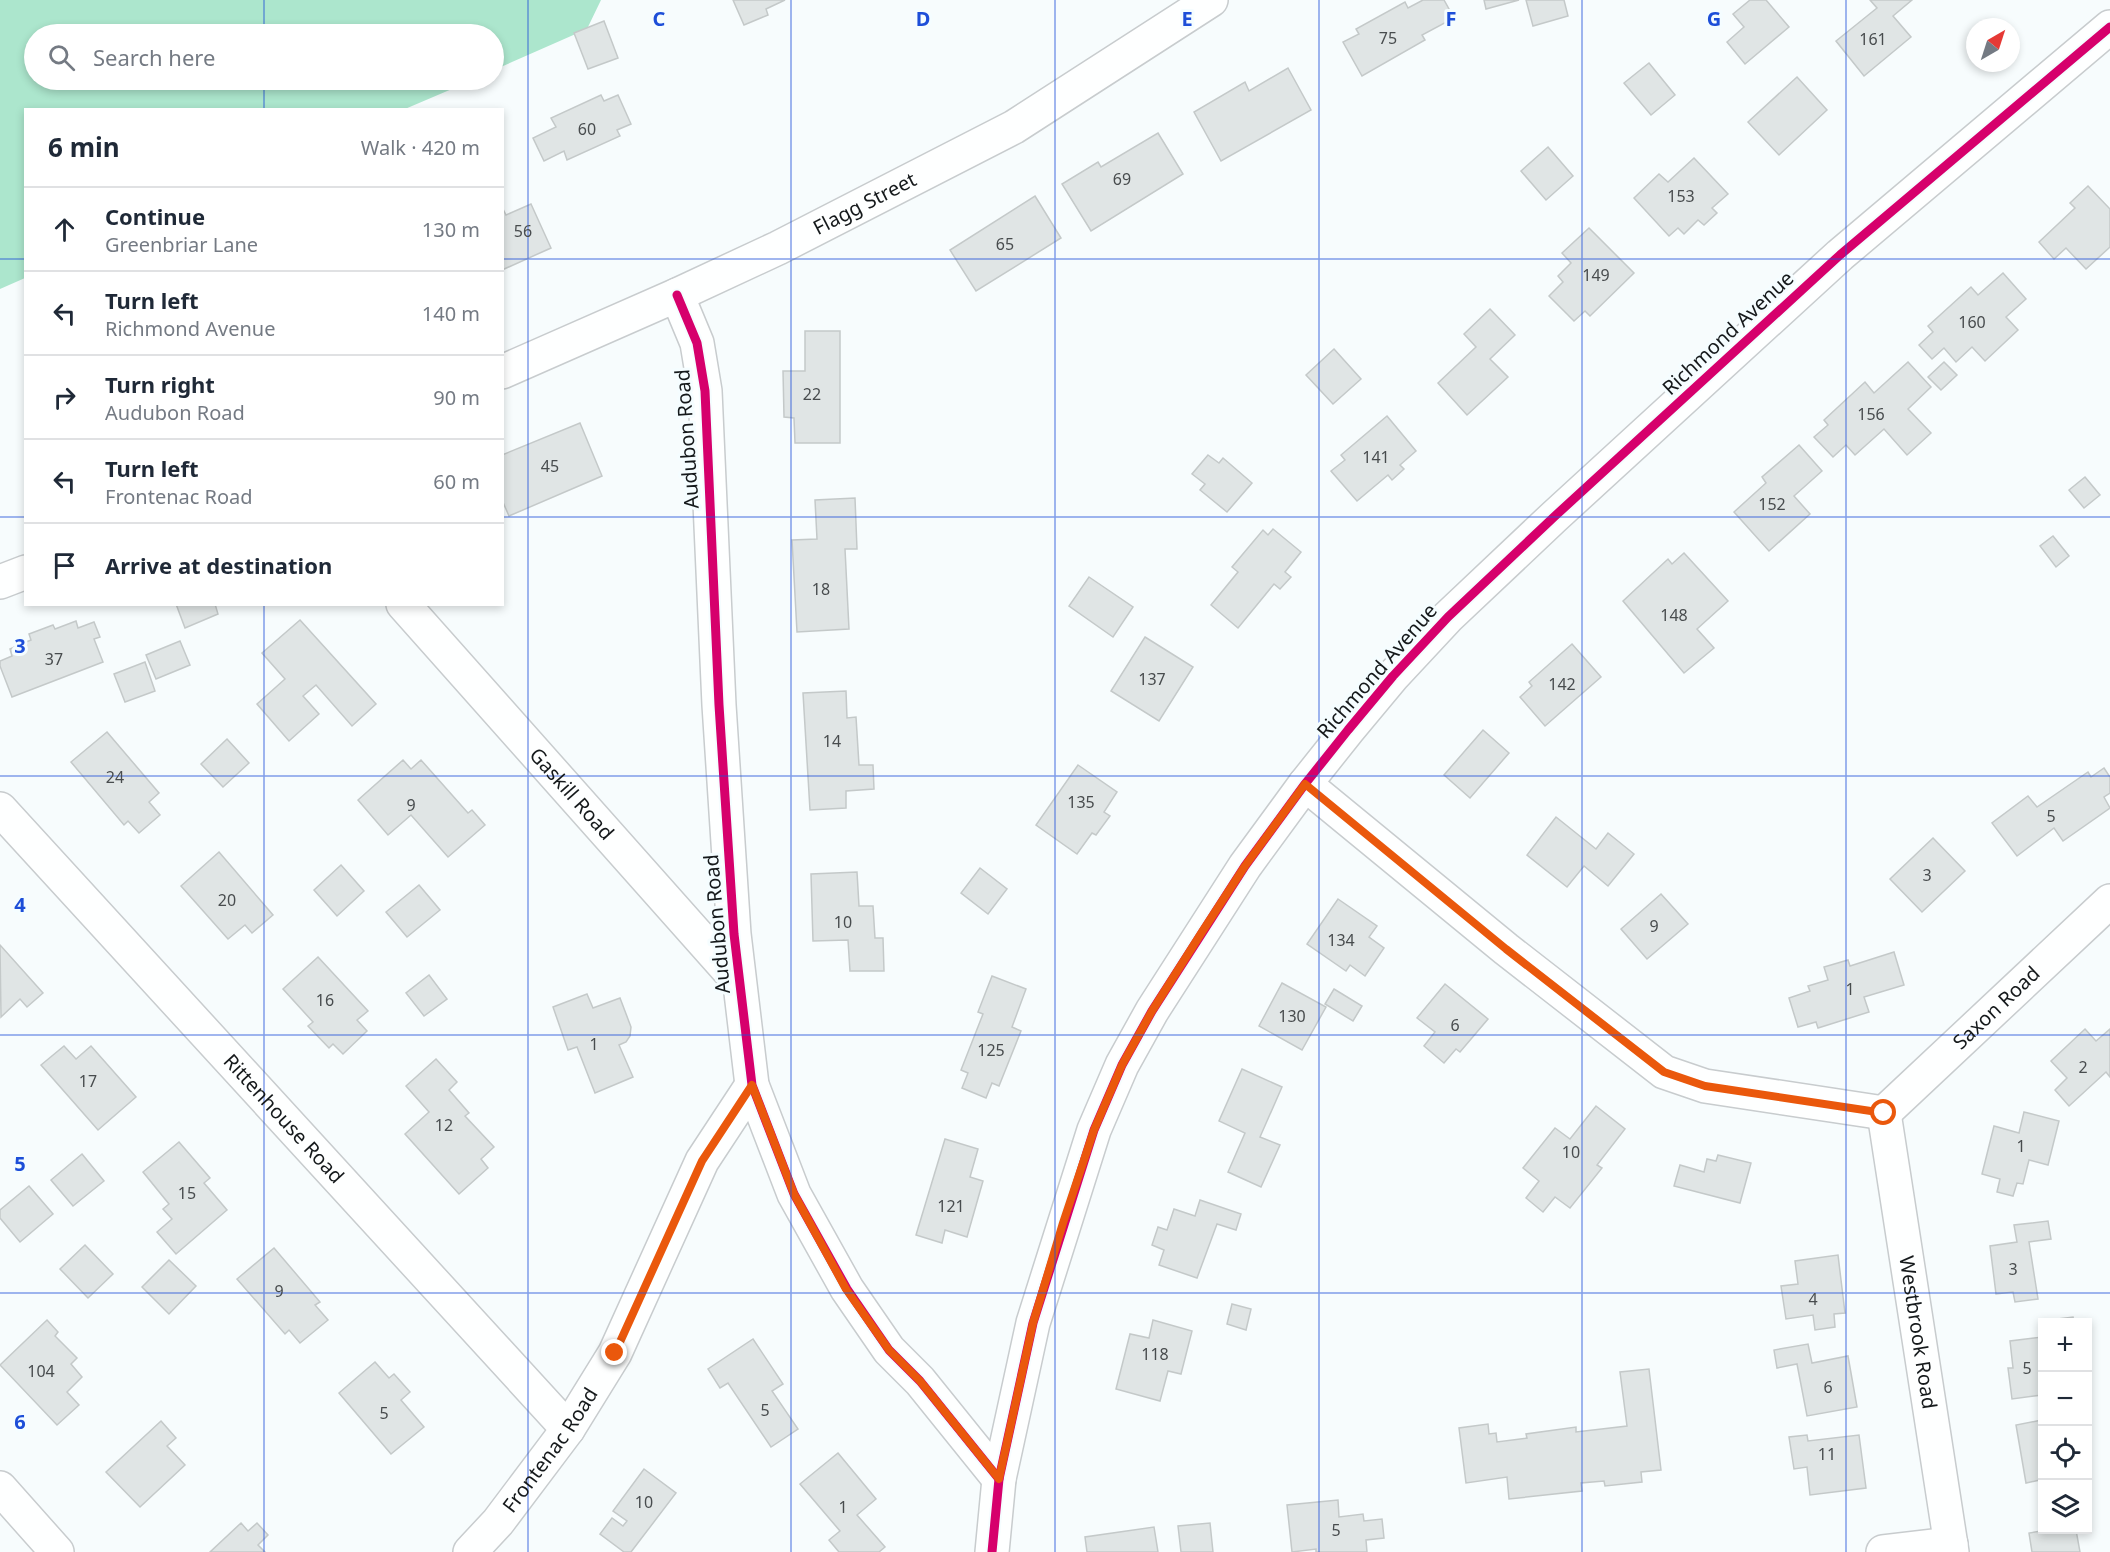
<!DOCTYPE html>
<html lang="en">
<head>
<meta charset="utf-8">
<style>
  :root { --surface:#fff; --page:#f2f2f3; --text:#1f2937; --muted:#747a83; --line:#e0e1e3 }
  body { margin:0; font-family:"Noto Sans",sans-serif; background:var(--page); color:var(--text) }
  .controls { position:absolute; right:18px; bottom:18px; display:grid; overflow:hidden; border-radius:0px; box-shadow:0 3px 9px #0003 }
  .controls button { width:54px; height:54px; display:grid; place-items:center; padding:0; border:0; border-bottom:2px solid var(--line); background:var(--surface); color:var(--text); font:30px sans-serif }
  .compass { position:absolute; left:1966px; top:18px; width:54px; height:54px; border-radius:50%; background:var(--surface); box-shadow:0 3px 9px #0003; rotate:39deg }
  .stop { position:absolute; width:18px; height:18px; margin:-14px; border:4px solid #ea580c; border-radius:50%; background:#fff }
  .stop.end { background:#ea580c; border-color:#fff; box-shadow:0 2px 6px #0008 }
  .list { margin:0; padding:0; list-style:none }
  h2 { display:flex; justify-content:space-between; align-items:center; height:78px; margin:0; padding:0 24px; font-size:26px }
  h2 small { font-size:20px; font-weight:400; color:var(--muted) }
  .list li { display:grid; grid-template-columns:39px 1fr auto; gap:18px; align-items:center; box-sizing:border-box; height:84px; padding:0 24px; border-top:2px solid var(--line) }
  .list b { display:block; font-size:22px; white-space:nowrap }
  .list p { margin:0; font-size:20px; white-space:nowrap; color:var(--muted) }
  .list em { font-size:20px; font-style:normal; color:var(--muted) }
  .icon { flex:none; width:33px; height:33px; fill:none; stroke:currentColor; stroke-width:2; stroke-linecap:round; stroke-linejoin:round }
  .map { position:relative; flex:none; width:2110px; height:1552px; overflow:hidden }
  .search { position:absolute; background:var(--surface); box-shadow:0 3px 9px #0003; left:24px; top:24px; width:480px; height:66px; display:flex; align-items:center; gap:15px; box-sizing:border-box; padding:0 21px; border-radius:33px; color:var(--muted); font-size:22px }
  .panel { position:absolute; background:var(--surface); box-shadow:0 3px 9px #0003; left:24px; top:108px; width:480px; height:498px; border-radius:0px }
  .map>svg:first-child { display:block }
  .forest { fill:#ace6cd }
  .building { fill:#e0e5e5; stroke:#c4c9c9; stroke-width:1.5 }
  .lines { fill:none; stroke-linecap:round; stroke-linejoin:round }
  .minor-casing { stroke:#c8ccce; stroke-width:36 }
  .tertiary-casing { stroke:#c8ccce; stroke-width:36 }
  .minor { stroke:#feffff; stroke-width:33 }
  .tertiary { stroke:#feffff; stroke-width:33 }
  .cycleway-casing { stroke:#f5fdff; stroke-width:13 }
  .cycleway { stroke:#d6006c; stroke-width:9 }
  .route { stroke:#ea580c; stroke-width:8 }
  .grid { fill:none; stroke:#1d4ed8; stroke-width:1.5; stroke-opacity:0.55 }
  .labels { text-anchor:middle; stroke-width:6; stroke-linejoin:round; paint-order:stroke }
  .number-label { font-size:16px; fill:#484c4e }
  .street-label { font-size:20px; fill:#15191b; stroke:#f5fdff }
  .grid-label { font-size:20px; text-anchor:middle; font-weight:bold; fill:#1d4ed8; stroke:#f5fdff; stroke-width:6; stroke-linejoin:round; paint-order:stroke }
</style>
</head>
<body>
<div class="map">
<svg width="2110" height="1552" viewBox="0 0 2110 1552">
  <rect width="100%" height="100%" fill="#f7fcfd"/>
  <!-- forest -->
  <path class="forest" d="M0 0H601L587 29 494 70V34H34V80H473L405 109 26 110 25 278 0 289Z"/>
  <!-- building -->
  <g class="building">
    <path d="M733 0H785L766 9 768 15 744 25Z"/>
    <path d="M1423 0H1444L1454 18 1422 35 1425 40 1362 76 1343 42 1359 34 1356 29 1405 2 1408 8Z"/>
    <path d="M1484 0H1519L1486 9Z"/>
    <path d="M1526 0H1564L1568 16 1533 26Z"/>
    <path d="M1750 0H1766L1789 27 1745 64 1727 42 1744 27 1733 14Z"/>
    <path d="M1870 0H1912L1893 16 1911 37 1864 76 1836 41 1877 8Z"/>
    <path d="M604 21 618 58 588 69 574 33Z"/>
    <path d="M1649 63 1675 95 1651 115 1624 83Z"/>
    <path d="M1288 68 1311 110 1221 161 1194 112 1245 82 1249 91Z"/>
    <path d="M1797 77 1827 110 1779 155 1748 122Z"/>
    <path d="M601 95 604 101 618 95 631 124 617 130 620 136 567 160 564 151 544 161 533 138 556 127 551 118Z"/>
    <path d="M1158 133 1183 174 1091 231 1062 184 1098 162 1101 167Z"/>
    <path d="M1548 147 1573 176 1546 200 1521 171Z"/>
    <path d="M1694 158 1728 194 1712 208 1717 213 1704 225 1698 220 1684 234 1678 228 1669 236 1634 198 1659 174 1668 182Z"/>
    <path d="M2088 186 2110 209V247L2086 269 2066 248 2054 259 2039 242 2075 208 2070 203Z"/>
    <path d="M1035 196 1061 238 976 291 950 250Z"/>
    <path d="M531 204 551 248 502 270V207L506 215Z"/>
    <path d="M1589 228 1634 273 1590 316 1585 311 1574 321 1549 296 1563 282 1558 276 1571 263 1562 253Z"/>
    <path d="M2003 273 2026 299 2006 317 2018 330 1985 361 1972 347 1956 362 1944 348 1932 359 1919 345 1933 332 1928 326 1971 287 1978 295Z"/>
    <path d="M1490 309 1515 335 1490 359 1508 377 1467 415 1438 383 1476 347 1464 334Z"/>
    <path d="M805 331H840V443H795L794 418 784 417 783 371H805Z"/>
    <path d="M1334 349 1361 379 1333 404 1306 375Z"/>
    <path d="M1908 362 1931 387 1908 409 1931 433 1907 455 1884 429 1855 455 1846 445 1833 457 1814 437 1828 425 1824 420 1865 382 1874 393Z"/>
    <path d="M1944 362 1957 375 1941 390 1928 377Z"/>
    <path d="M1387 416 1416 451 1400 465 1404 469 1392 480 1388 475 1357 501 1331 471 1345 460 1341 455Z"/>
    <path d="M580 423 602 476 509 516 502 500V455Z"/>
    <path d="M1799 445 1822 471 1794 496 1810 514 1769 551 1734 512 1766 483 1762 477Z"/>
    <path d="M1208 455 1219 463 1223 458 1252 483 1227 512 1200 490 1205 484 1192 474Z"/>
    <path d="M2085 477 2100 495 2084 508 2069 490Z"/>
    <path d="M855 498 857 549H845L849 629 797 632 792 540 817 539 815 500Z"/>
    <path d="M1273 529 1301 552 1285 572 1291 577 1280 589 1274 584 1238 628 1211 605 1238 572 1232 567 1263 530 1268 535Z"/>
    <path d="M2053 536 2069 556 2056 567 2040 546Z"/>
    <path d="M1684 553 1728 601 1697 629 1714 648 1684 673 1623 601 1668 559 1672 564Z"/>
    <path d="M1089 577 1133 607 1113 637 1069 606Z"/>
    <path d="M176 604H215L218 614 185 628Z"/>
    <path d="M300 620 376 704 352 726 316 685 303 696 319 714 289 741 257 704 285 679 262 653Z"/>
    <path d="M76 621 78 628 94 622 100 637 94 639 103 662 12 697 0 666V661L12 656 10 649 31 640 29 634 53 625 55 629Z"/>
    <path d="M1145 637 1193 667 1159 721 1111 691Z"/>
    <path d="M180 641 190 665 156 679 146 655Z"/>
    <path d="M1572 644 1601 677 1545 726 1520 697 1532 686 1529 682Z"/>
    <path d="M145 662 155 691 125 702 114 674Z"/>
    <path d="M846 691 847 718 856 717 859 765H873L874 789 846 791V808L810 810 803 693Z"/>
    <path d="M1483 730 1509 753 1470 798 1444 775Z"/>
    <path d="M107 732 159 793 149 802 160 815 139 833 128 821 124 825 71 762Z"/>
    <path d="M227 739 249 763 223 787 201 764Z"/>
    <path d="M403 760 411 769 421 760 468 813 472 810 485 825 448 857 411 815 388 835 358 800Z"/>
    <path d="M1078 765 1117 792 1104 812 1110 816 1096 835 1092 833 1077 854 1036 825Z"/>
    <path d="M2104 768 2110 777V793L2104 797 2110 808 2063 841 2054 828 2017 856 1992 823 2028 796 2037 807 2088 772 2091 777Z"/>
    <path d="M1556 817 1596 849 1608 833 1634 854 1608 886 1584 866 1567 887 1527 855Z"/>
    <path d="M1933 838 1965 871 1922 912 1890 879Z"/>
    <path d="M219 852 273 915 252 933 245 925 228 939 181 886Z"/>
    <path d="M341 865 364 891 337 916 314 890Z"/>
    <path d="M980 868 1007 889 988 914 961 893Z"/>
    <path d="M857 872 859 906H873L875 938H883L884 971H850L848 940 813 941 811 874Z"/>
    <path d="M419 885 440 910 407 937 386 912Z"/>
    <path d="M1661 894 1688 924 1647 959 1621 929Z"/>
    <path d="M1338 899 1377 926 1369 937 1384 948 1365 976 1350 965 1346 971 1307 944Z"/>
    <path d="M0 945 43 993 27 1007 20 999 1 1017Z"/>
    <path d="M1894 952 1904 985 1864 997 1869 1012 1818 1028 1816 1022 1798 1027 1789 998 1810 991 1808 986 1828 980 1824 967 1848 960 1850 966Z"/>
    <path d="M318 957 368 1011 357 1020 367 1031 343 1054 333 1044 329 1048 308 1026 313 1022 283 989Z"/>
    <path d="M429 975 447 999 424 1016 406 993Z"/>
    <path d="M992 976 1026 989 1012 1027 1021 1031 999 1086 992 1083 986 1098 962 1088 968 1073 961 1070 983 1014 978 1012Z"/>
    <path d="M1282 983 1326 1007 1302 1050 1259 1026Z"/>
    <path d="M1445 984 1488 1019 1460 1052 1456 1049 1444 1063 1424 1046 1435 1032 1417 1018Z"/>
    <path d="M1334 989 1362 1006 1353 1021 1325 1004Z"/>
    <path d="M587 994 593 1008 620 998 631 1027 630 1036 626 1042 619 1045 633 1077 595 1093 577 1047 568 1050 553 1007Z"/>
    <path d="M2085 1029 2096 1041 2110 1029V1077L2106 1072 2069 1106 2055 1090 2067 1078 2051 1061Z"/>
    <path d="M64 1046 76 1059 91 1046 136 1097 98 1130 41 1065Z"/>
    <path d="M436 1059 457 1082 449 1090 469 1113 465 1116 494 1147 481 1159 488 1168 459 1194 405 1134 429 1112 406 1086Z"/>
    <path d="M1242 1069 1282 1087 1260 1137 1280 1145 1261 1187 1228 1172 1245 1133 1219 1121Z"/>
    <path d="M1596 1106 1625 1129 1597 1165 1602 1168 1570 1208 1555 1197 1543 1212 1526 1198 1539 1181 1523 1168 1555 1128 1570 1139Z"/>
    <path d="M2024 1112 2059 1121 2048 1165 2029 1160 2023 1184 2017 1183 2013 1196 1997 1192 2000 1179 1982 1174 1994 1126 2019 1133Z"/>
    <path d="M945 1139 978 1149 970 1177 983 1181 967 1237 945 1230 942 1243 916 1235Z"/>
    <path d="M179 1142 210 1178 204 1183 227 1210 176 1254 157 1232 172 1219 163 1209 169 1204 143 1172Z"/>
    <path d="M82 1154 104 1181 73 1206 51 1180Z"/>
    <path d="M1718 1155 1751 1163 1740 1203 1674 1186 1680 1165 1704 1172 1707 1159 1716 1161Z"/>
    <path d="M29 1186 53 1214 20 1242 0 1218V1210Z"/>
    <path d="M1200 1200 1241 1214 1236 1230 1217 1224 1197 1278 1159 1265 1164 1250 1152 1245 1158 1227 1167 1230 1174 1209 1195 1216Z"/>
    <path d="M2048 1221 2051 1239 2029 1242 2038 1299 2015 1302 2013 1292 1996 1294 1990 1246 2017 1242 2014 1225Z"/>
    <path d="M85 1245 113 1274 88 1298 60 1269Z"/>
    <path d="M274 1248 320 1302 315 1305 328 1320 300 1343 289 1330 285 1334 237 1279Z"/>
    <path d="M1838 1255 1845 1313 1834 1314 1835 1327 1815 1330 1813 1315 1786 1319 1781 1286 1798 1284 1795 1261Z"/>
    <path d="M169 1260 196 1286 169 1314 142 1287Z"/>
    <path d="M1232 1304 1251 1309 1246 1330 1227 1324Z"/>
    <path d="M2073 1317 2074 1322H2042V1328V1321Z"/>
    <path d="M47 1320 58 1332 55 1336 77 1358 71 1364 82 1377 67 1392 79 1405 57 1425 0 1365Z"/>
    <path d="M1153 1320 1192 1331 1181 1374 1168 1371 1160 1401 1116 1389 1130 1334 1149 1338Z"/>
    <path d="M2042 1337V1395L2012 1399 2008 1368H2013L2010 1341Z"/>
    <path d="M753 1339 783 1384 772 1391 798 1429 771 1447 728 1383 720 1388 708 1369Z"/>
    <path d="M1808 1344 1812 1363 1848 1356 1857 1407 1807 1416 1797 1364 1777 1368 1774 1350Z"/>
    <path d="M375 1362 389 1378 394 1374 410 1392 401 1400 424 1427 391 1454 339 1393Z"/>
    <path d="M1649 1369 1661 1470 1641 1472 1642 1482 1605 1486 1604 1481 1581 1483 1582 1491 1509 1499 1507 1477 1466 1483 1459 1428 1488 1424 1489 1434 1496 1433 1497 1442 1527 1438 1526 1434 1576 1427V1432L1627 1426 1620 1372Z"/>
    <path d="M2042 1420V1494L2040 1480 2026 1483 2016 1425Z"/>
    <path d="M161 1421 176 1438 167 1446 185 1465 140 1507 106 1472Z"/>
    <path d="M1807 1435 1808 1441 1859 1435 1866 1488 1810 1495 1807 1467 1794 1469 1789 1437Z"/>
    <path d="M838 1453 876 1499 857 1515 885 1547 879 1552H839L829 1540 840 1531 800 1484Z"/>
    <path d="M644 1469 676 1493 631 1552H624L600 1534 612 1518 623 1526 627 1521 613 1511Z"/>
    <path d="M1338 1500 1339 1517 1363 1514 1364 1521 1382 1519 1384 1538 1366 1540 1367 1552H1316V1549L1292 1552 1287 1505Z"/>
    <path d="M241 1523 248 1531 257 1523 268 1535 258 1545 265 1552H210Z"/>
    <path d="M1210 1523 1213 1552H1181L1178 1526Z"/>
    <path d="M1154 1527 1158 1552H1087L1085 1537Z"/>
    <path d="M2047 1530H2076L2080 1552H2032L2029 1533Z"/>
  </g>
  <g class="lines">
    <defs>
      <g id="minor">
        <path d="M677 295 697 343 705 391 719 705 734 934 752 1085 794 1194 847 1289 889 1350 920 1381 999 1479"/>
        <path id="s1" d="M403 604 739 982"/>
        <path d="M1305 784 1506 949 1664 1072 1705 1086 1884 1113"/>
        <path id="s2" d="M0 809 568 1429"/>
        <path id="s3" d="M1884 1113 1952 1552"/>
        <path id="s4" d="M1884 1113 2110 901"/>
        <path d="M0 1488 57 1552"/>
        <path id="s5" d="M470 1552 498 1522 568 1429 615 1353 702 1161 752 1085"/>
        <path d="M1883 1552 1951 1544"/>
      </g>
      <g id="tertiary">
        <path id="s6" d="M502 372 677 295 778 248 1014 127 1211 0"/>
        <path d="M0 582 26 572"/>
        <path d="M992 1552 999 1479 1033 1323 1094 1130 1122 1065 1152 1011 1245 866 1305 784 1348 730 1393 676 1448 617 1555 516 1840 255 2110 27"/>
      </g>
    </defs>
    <!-- minor casing -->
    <use href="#minor" class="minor-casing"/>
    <!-- tertiary casing -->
    <use href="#tertiary" class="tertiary-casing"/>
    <!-- minor -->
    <use href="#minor" class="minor"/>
    <!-- tertiary -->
    <use href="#tertiary" class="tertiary"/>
    <defs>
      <g id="cycleway">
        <path d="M677 295 697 343 705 391 719 705 734 934 752 1085 794 1194 847 1289 889 1350 920 1381 999 1479"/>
        <path d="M992 1552 999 1479 1033 1323 1094 1130 1122 1065 1152 1011 1245 866 1305 784 1348 730 1393 676 1448 617 1555 516 1840 255 2110 27"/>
      </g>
    </defs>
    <!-- cycleway casing -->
    <use href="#cycleway" class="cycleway-casing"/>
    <!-- cycleway -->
    <use href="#cycleway" class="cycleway"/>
  </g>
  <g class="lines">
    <!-- route -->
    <path class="route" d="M615 1353 702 1161 752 1085 794 1194 846 1289 889 1350 920 1381 999 1479 1033 1323 1063 1223 1094 1130 1122 1065 1152 1011 1202 932 1245 866 1305 784 1506 949 1664 1072 1705 1086 1884 1113"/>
  </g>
  <!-- grid -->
  <path class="grid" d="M264 0V34M528 0V1552M791 0V1552M1055 0V1552M1319 0V1552M1582 0V1552M1846 0V1552M264 80V110M0 259H26M502 259H2110M0 517H26M502 517H2110M264 604V1552M0 776H2110M0 1035H2110M0 1293H2110"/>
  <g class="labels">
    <!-- number labels -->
    <g class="number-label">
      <text x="1388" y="44">75</text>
      <text x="1873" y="45">161</text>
      <text x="587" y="135">60</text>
      <text x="1122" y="185">69</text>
      <text x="1681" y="202">153</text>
      <text x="523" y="237">56</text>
      <text x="1005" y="250">65</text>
      <text x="1596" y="281">149</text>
      <text x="1972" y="328">160</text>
      <text x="812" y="400">22</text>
      <text x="1871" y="420">156</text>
      <text x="1376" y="463">141</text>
      <text x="550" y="472">45</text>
      <text x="1772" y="510">152</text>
      <text x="821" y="595">18</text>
      <text x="1674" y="621">148</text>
      <text x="54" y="665">37</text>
      <text x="1152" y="685">137</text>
      <text x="1562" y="690">142</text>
      <text x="832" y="747">14</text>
      <text x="115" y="783">24</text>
      <text x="1081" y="808">135</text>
      <text x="411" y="811">9</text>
      <text x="2051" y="822">5</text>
      <text x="1927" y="881">3</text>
      <text x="227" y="906">20</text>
      <text x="843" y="928">10</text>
      <text x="1654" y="932">9</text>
      <text x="1341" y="946">134</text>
      <text x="1850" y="995">1</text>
      <text x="325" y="1006">16</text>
      <text x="1292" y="1022">130</text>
      <text x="1455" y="1031">6</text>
      <text x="594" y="1050">1</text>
      <text x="991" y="1056">125</text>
      <text x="2083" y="1073">2</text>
      <text x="88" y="1087">17</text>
      <text x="444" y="1131">12</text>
      <text x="2021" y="1152">1</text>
      <text x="1571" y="1158">10</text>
      <text x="187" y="1199">15</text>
      <text x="951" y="1212">121</text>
      <text x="2013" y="1275">3</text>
      <text x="279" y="1297">9</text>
      <text x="1813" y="1305">4</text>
      <text x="1155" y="1360">118</text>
      <text x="2027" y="1374">5</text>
      <text x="41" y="1377">104</text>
      <text x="1828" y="1393">6</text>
      <text x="765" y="1416">5</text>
      <text x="384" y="1419">5</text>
      <text x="1827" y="1460">11</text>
      <text x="644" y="1508">10</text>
      <text x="843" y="1513">1</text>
      <text x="1336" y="1536">5</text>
    </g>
    <!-- street labels -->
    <g class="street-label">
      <text dy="7" stroke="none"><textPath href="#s6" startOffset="400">Flagg Street</textPath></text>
      <text transform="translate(1728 333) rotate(-43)" y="7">Richmond Avenue</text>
      <text transform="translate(687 439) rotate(-94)" y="7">Audubon Road</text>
      <text transform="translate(1377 671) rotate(-49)" y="7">Richmond Avenue</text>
      <text dy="7" stroke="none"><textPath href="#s1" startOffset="254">Gaskill Road</textPath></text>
      <text transform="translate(717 924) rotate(-95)" y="7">Audubon Road</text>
      <text dy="7" stroke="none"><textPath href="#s4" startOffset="154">Saxon Road</textPath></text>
      <text dy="7" stroke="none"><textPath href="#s2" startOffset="420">Rittenhouse Road</textPath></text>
      <text dy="7" stroke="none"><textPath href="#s3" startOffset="222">Westbrook Road</textPath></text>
      <text dy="7" stroke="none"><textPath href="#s5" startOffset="130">Frontenac Road</textPath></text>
    </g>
  </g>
  <g class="grid-label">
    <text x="659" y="26">C</text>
    <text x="923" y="26">D</text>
    <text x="1187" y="26">E</text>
    <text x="1451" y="26">F</text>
    <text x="1714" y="26">G</text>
    <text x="20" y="653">3</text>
    <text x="20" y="912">4</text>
    <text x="20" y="1171">5</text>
    <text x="20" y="1429">6</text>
  </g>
</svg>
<div class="controls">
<button>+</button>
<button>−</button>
<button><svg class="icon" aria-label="locate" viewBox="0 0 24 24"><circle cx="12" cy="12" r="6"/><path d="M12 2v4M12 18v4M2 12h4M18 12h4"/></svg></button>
<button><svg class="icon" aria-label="layers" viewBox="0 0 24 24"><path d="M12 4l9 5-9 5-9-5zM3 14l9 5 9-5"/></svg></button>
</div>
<svg class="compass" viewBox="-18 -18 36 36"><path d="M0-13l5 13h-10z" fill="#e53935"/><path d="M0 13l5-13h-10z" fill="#747a83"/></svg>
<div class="stop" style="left:1884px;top:1113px"></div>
<div class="stop end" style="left:615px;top:1353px"></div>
<div class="search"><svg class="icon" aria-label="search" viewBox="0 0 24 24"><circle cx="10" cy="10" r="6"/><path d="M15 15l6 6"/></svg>Search here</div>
<section class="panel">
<h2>6 min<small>Walk · 420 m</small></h2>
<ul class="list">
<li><svg class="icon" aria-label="ahead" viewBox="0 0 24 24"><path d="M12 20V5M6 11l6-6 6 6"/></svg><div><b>Continue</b><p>Greenbriar Lane</p></div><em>130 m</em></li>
<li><svg class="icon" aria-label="left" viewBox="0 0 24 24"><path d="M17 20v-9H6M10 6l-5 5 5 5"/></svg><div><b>Turn left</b><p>Richmond Avenue</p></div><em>140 m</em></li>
<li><svg class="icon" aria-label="right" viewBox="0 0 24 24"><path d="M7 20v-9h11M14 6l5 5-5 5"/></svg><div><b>Turn right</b><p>Audubon Road</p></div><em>90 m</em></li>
<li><svg class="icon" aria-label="left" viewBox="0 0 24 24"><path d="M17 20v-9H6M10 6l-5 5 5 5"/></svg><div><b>Turn left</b><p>Frontenac Road</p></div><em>60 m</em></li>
<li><svg class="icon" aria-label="arrive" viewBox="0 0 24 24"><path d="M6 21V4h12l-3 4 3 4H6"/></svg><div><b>Arrive at destination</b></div></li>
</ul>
</section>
</div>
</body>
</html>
